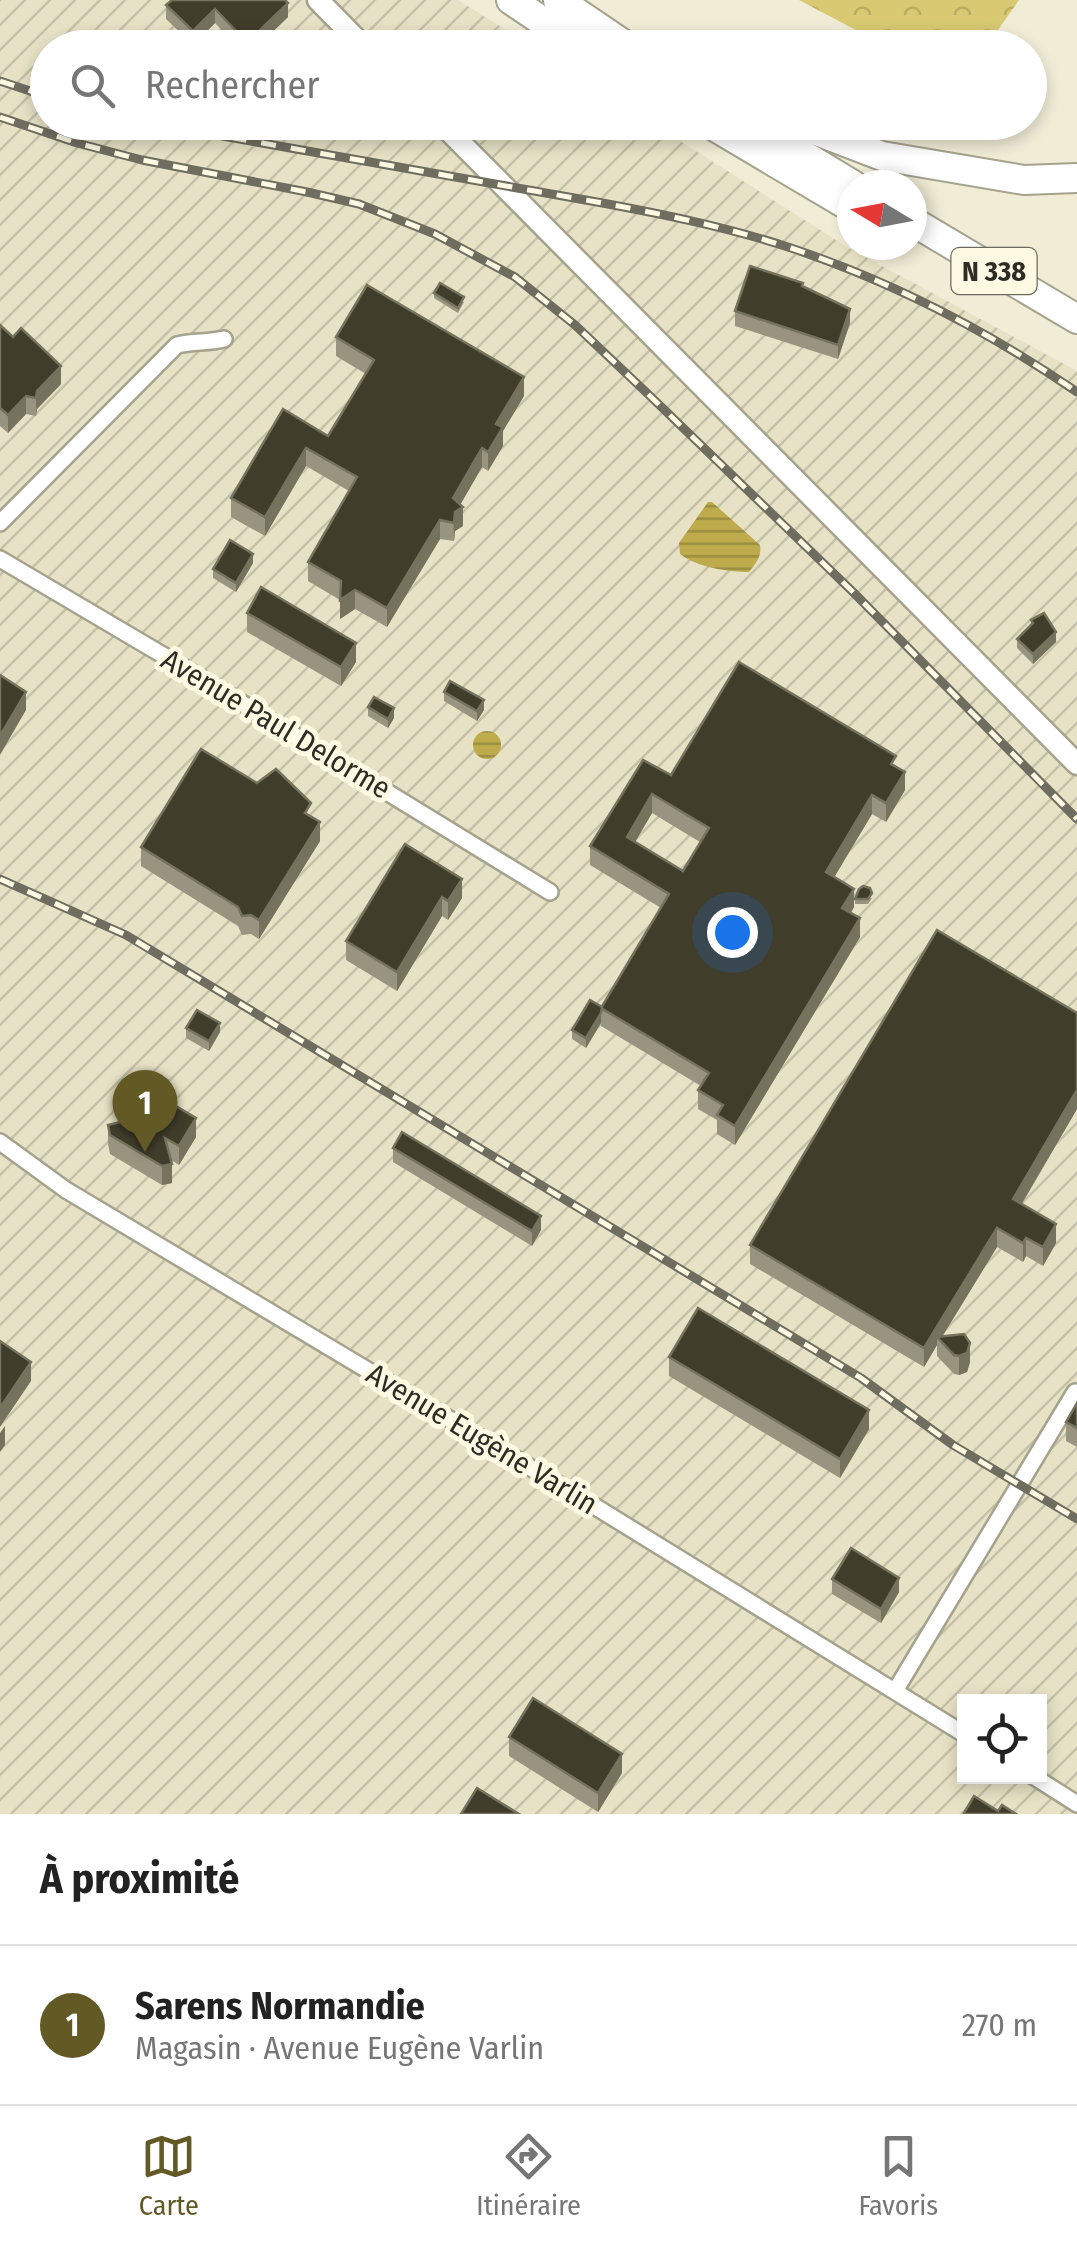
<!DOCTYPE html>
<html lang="fr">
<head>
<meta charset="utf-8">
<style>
  :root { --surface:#fff; --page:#f2f2f2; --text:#222; --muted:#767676; --line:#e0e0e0; --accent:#625925 }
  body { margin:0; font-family:"Fira Sans Condensed",sans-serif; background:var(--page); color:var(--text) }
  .controls { position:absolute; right:30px; bottom:30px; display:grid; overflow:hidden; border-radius:0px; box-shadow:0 5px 15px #0003 }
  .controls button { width:90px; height:90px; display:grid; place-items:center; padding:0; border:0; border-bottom:2px solid var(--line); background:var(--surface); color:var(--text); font:50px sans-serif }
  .compass { position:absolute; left:837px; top:170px; width:90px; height:90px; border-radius:50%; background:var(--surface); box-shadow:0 5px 15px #0003; rotate:280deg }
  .you { position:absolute; left:732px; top:932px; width:35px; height:35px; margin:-25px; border:8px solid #fff; border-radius:50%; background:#1a73e8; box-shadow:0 0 0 15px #1a73e833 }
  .badge { display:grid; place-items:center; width:65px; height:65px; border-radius:50%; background:var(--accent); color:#fff; font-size:32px; font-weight:700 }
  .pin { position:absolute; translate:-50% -82px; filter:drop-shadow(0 2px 5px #0008) }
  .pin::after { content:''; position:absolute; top:52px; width:35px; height:30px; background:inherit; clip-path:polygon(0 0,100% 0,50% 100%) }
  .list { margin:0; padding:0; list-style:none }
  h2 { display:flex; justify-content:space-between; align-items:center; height:130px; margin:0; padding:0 40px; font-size:42px }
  h2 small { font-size:32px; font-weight:400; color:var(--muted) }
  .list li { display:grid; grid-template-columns:65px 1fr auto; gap:30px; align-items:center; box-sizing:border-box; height:160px; padding:0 40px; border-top:2px solid var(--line) }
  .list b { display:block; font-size:38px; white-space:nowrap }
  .list p { margin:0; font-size:32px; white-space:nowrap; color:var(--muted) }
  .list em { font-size:32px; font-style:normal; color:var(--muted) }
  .icon { flex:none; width:55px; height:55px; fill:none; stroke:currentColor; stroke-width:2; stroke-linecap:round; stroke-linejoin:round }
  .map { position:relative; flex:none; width:1077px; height:1814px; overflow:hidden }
  .search { position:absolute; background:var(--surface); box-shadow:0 5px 15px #0003; left:30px; right:30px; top:30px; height:110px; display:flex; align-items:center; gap:25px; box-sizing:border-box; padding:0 35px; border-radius:55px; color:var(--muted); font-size:38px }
  .sheet { height:290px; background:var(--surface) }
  nav { display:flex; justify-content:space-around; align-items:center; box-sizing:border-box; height:140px; border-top:2px solid var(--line); background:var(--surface); font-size:28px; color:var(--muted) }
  nav a { display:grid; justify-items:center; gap:5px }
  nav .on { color:var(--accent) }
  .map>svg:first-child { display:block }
  .industrial { fill:url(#industrial-furrows); fill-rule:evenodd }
  .forest { fill:url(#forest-crowns) }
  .water { fill:url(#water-rules) }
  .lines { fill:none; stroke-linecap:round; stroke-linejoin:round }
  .street-casing { stroke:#a5a28d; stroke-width:20 }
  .secondary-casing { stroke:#a5a28d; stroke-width:25 }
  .highway-casing { stroke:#a5a28d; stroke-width:32 }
  .street { stroke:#fff; stroke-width:15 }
  .secondary { stroke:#fff; stroke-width:20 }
  .highway { stroke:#fff; stroke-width:28 }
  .rail-casing { stroke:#6f6d60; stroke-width:9 }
  .rail { stroke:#fdf9e3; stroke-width:5; stroke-dasharray:15; stroke-linecap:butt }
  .wall { fill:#989480; fill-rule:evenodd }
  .shaded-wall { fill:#75725e }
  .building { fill:#403d2b; stroke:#75725e; stroke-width:2.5; fill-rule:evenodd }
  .labels { text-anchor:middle; stroke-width:10; stroke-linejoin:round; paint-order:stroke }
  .shield { fill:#fdf9e3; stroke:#6c6a5e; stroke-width:2.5 }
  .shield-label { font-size:28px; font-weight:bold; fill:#2e2d25 }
  .street-label { font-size:30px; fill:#2e2d25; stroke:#fdf9e3 }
</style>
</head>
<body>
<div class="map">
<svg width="1077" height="1814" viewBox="0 0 1077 1814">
  <defs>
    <pattern id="industrial-furrows" width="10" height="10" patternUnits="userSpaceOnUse" patternTransform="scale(2.5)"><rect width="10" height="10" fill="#e7e2c5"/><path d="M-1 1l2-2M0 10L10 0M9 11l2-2" fill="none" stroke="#c6c2a9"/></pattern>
    <pattern id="forest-crowns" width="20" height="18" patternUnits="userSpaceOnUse" patternTransform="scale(2.5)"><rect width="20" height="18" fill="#d8c972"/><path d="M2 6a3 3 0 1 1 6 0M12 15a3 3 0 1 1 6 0" fill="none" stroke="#baad63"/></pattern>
    <pattern id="water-rules" width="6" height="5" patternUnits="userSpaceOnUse" patternTransform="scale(2.5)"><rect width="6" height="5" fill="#beac4c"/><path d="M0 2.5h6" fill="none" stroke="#9b8c3f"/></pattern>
  </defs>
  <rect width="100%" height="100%" fill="#f0ecd6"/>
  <!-- industrial -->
  <path class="industrial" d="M0 0H458L533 47 48 48V122L652 123 847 247 1077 371V1814H0ZM964 1702H1040V1776H964Z"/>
  <!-- forest -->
  <path class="forest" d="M799 0H1019L986 47H888Z"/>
  <!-- water -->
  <g class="water">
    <path d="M708 502H712L760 545C762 556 756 563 749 572 729 572 696 567 680 554L679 543Z"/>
    <circle cx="487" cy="745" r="14"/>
  </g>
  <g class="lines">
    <defs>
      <g id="street">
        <path d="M0 523 177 345C193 341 208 343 224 339"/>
        <path d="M0 559 183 667 550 892"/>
        <path d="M0 1142 66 1190 578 1496 964 1734"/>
        <path d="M895 1691 1075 1392"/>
        <path d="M1033 1776 1077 1804"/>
      </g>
      <g id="secondary">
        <path d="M318 0 365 48"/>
        <path d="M440 122 1077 764"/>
      </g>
      <g id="highway">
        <path d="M511 0 582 48"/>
        <path d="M558 0 629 48"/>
        <path d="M707 122 852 208"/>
        <path d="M749 122 853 185"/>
        <path d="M793 122 882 156 1024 180 1077 178"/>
        <path d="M912 221 1077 319"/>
      </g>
    </defs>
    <!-- street casing -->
    <use href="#street" class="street-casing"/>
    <!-- secondary casing -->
    <use href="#secondary" class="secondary-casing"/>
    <!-- highway casing -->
    <use href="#highway" class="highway-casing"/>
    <!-- street -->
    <use href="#street" class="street"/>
    <!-- secondary -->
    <use href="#secondary" class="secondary"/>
    <!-- highway -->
    <use href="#highway" class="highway"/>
    <defs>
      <g id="rail">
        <path d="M0 81 48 97"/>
        <path d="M0 117 77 143 142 160 307 192 359 204 435 234 515 277 575 325 648 394 853 592 1077 819"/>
        <path d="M143 122 597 202C662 214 727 227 791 248 893 282 988 331 1077 392"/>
        <path d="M0 879 126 935 861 1378 953 1445 1077 1519"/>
      </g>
    </defs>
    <!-- rail casing -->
    <use href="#rail" class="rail-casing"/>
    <!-- rail -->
    <use href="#rail" class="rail"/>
  </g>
  <!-- wall -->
  <g class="wall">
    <path d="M166 5 288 17 258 46 238 47 215 23 193 45 166 19Z"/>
    <path d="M335 122H381L370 134 342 129Z"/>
    <path d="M803 287 850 323 838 359 735 326V311Z"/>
    <path d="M434 293 464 302 458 313 434 298Z"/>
    <path d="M0 325 61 384 37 409 36 416 26 414 8 433 0 426Z"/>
    <path d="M336 337 524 396 503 431V446L488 471 482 467 460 505 463 526 455 531 454 541 440 539 387 627 355 609 340 619V600L308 581V562L349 491 306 466 265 536 231 517V498L283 409 328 436 366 374 336 356Z"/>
    <path d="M253 563 236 592 213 578V569Z"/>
    <path d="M247 613 356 662 341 686 247 632Z"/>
    <path d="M1031 620 1056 642 1033 664 1017 648V639L1031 626Z"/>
    <path d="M444 692 484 710 477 721 444 701Z"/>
    <path d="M368 707 394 718 388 728 368 716Z"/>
    <path d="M896 766 905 790 886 822 872 814 834 877 854 907 851 913 860 937 735 1145 717 1134V1120L698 1109V1090L701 1086 601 1026V1023L586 1048 572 1039V1030L602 1007 661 908 590 865V846L671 775ZM652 813 700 842 683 871 635 842Z"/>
    <path d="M311 817 320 841 259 939 251 934 242 935 238 926 141 866V847Z"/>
    <path d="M405 844 462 898 448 920 442 916 397 991 346 960V941Z"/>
    <path d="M872 898 868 904H855V899Z"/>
    <path d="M1077 1013V1109L1022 1204 1056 1243 1043 1266 1026 1256 1023 1262 997 1247 942 1337 970 1362 967 1372 959 1375 954 1374 937 1356V1345L924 1367 750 1264V1245Z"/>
    <path d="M186 1028 220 1032 209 1051 186 1038Z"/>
    <path d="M120 1110 196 1137 179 1165 171 1160 172 1183 162 1185 110 1154 108 1144V1125L120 1122Z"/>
    <path d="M393 1148 541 1230 532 1246 393 1162Z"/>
    <path d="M669 1357 869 1429 840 1478 669 1376Z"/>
    <path d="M1077 1403V1447L1066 1441V1422Z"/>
    <path d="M832 1579 899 1592 881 1623 832 1594Z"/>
    <path d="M509 1737 622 1773 598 1812 509 1756Z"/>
  </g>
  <!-- shaded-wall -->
  <g class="shaded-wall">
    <path d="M288 3V17L258 46V32Z"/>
    <path d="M215 9V23L193 45V31Z"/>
    <path d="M370 122H381L370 134Z"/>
    <path d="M850 309V323L838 359V345Z"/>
    <path d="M61 366V384L37 409 36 416V398L37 391Z"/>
    <path d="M524 377V396L503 431V446L488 471V452L496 424Z"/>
    <path d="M26 396V414L8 433V415Z"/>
    <path d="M306 448V466L265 536V517Z"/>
    <path d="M482 448V467L456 512 463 507V526L455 531 454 541 453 498Z"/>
    <path d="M440 520V539L387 627V608Z"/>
    <path d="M253 554V563L236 592V583Z"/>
    <path d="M355 590V609L340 619V600Z"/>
    <path d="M1056 632V642L1033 664V654Z"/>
    <path d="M356 643V662L341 686V667Z"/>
    <path d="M26 692V710L0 755V736Z"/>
    <path d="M484 700V710L477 721V711Z"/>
    <path d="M394 708V718L388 728V719Z"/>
    <path d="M905 772V790L886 822V803Z"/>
    <path d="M652 794V813L627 856V837Z"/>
    <path d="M872 795V814L826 891V872Z"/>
    <path d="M320 822V841L259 939V920Z"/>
    <path d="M462 879V898L448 920V901Z"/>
    <path d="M854 889V907L842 927V908Z"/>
    <path d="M442 897V916L397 991V972Z"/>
    <path d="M860 918V937L735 1145V1126Z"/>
    <path d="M601 1013V1023L586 1048V1038Z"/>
    <path d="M220 1023V1032L209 1051V1041Z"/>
    <path d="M1077 1090V1109L1013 1218V1199Z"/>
    <path d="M196 1118V1137L179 1165V1146Z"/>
    <path d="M172 1164V1183L162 1185V1166Z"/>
    <path d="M541 1216V1230L532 1246V1231Z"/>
    <path d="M1056 1224V1243L1043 1266V1247Z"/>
    <path d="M997 1228V1247L940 1340 937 1337V1345L924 1367V1348Z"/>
    <path d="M1026 1238V1256L1023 1262V1243Z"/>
    <path d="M970 1343V1362L967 1372 959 1375V1356Z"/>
    <path d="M31 1362V1381L0 1427V1408Z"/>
    <path d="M869 1410V1429L840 1478V1459Z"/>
    <path d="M5 1426V1445L0 1452V1433Z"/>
    <path d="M899 1578V1592L881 1623V1609Z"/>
    <path d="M622 1754V1773L598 1812V1793Z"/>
  </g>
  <!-- building -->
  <g class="building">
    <path d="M172 0H285L288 3 258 32 238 33 215 9 193 31 166 5Z"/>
    <path d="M328 40 336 48H321Z"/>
    <path d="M750 266 803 283 802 286 850 309 838 345 735 311Z"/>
    <path d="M440 283 464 297 458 308 434 293Z"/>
    <path d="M367 285 524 377 496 424 503 427 488 452 482 448 453 498 463 507 455 512 454 523 440 520 387 608 355 590 340 600 341 581 308 562 357 477 306 448 265 517 231 498 283 409 328 436 374 360 336 337Z"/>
    <path d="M0 325 13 337 21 328 61 366 37 391 36 398 26 396 8 415 0 408Z"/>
    <path d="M230 540 253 554 236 583 213 569Z"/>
    <path d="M261 587 356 643 341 667 247 613Z"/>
    <path d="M1044 613 1056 632 1033 654 1017 639 1033 623 1031 620Z"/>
    <path d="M739 662 896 756 891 764 905 772 886 803 872 795 826 872 854 889 842 908 860 918 735 1126 717 1115 723 1105 698 1090 709 1073 601 1008 669 894 590 846 643 760 671 775ZM652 794 709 828 683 871 627 837Z"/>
    <path d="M0 675 26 692 0 736Z"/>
    <path d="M450 681 484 700 477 711 444 692Z"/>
    <path d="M374 697 394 708 388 719 368 707Z"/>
    <path d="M201 749 257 783 276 769 311 803 305 813 320 822 259 920 251 915 242 916 238 907 141 847Z"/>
    <path d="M405 844 462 879 448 901 442 897 397 972 346 941Z"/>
    <path d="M863 886 870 888 872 893 868 899H855L859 889Z"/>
    <path d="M937 930 1077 1013V1090L1013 1199 1056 1224 1043 1247 1026 1238 1023 1243 997 1228 924 1348 750 1245Z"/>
    <path d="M590 1000 602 1007 601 1013 586 1038 572 1030Z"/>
    <path d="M197 1010 220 1023 209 1041 186 1028Z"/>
    <path d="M137 1083 196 1118 179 1146 165 1138 172 1164 162 1166 110 1135 108 1125 134 1119 120 1110Z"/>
    <path d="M402 1132 541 1216 532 1231 393 1148Z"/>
    <path d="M698 1308 869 1410 840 1459 669 1357Z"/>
    <path d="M964 1334 970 1343 967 1353 959 1356 954 1355 937 1337Z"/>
    <path d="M0 1341 31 1362 0 1408Z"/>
    <path d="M1077 1403V1428L1066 1422Z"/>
    <path d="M851 1548 899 1578 881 1609 832 1579Z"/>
    <path d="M533 1698 622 1754 598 1793 509 1737Z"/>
    <path d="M477 1788 519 1814H461Z"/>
    <path d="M974 1796 998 1811 1002 1805 1016 1814H966L964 1813Z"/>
  </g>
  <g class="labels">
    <!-- shield labels -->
    <rect class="shield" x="951.5" y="248" width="85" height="46" rx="8"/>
    <g class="shield-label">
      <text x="994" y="281">N 338</text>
    </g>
    <!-- street labels -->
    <g class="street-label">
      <text transform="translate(276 724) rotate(31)" y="10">Avenue Paul Delorme</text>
      <text transform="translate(482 1439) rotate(31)" y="10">Avenue Eugène Varlin</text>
    </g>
  </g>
</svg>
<div class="controls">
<button><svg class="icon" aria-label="locate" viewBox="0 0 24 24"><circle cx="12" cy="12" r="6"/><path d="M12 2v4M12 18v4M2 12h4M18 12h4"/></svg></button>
</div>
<svg class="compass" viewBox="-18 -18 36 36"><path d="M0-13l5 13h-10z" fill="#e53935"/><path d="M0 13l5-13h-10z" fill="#767676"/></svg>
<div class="you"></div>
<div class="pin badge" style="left:145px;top:1152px">1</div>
<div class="search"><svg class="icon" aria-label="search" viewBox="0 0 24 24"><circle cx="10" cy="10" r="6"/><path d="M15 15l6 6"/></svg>Rechercher</div>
</div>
<section class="sheet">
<h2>À proximité<small></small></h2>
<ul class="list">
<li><span class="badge">1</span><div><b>Sarens Normandie</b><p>Magasin · Avenue Eugène Varlin</p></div><em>270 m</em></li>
</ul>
</section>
<nav>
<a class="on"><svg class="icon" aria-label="map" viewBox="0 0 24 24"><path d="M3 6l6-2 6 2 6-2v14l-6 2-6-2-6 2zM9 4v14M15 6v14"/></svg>Carte</a>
<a><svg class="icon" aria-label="directions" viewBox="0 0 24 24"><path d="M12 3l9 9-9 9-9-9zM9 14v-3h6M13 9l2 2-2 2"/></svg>Itinéraire</a>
<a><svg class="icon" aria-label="saved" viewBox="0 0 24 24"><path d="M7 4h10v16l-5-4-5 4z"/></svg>Favoris</a>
</nav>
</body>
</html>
